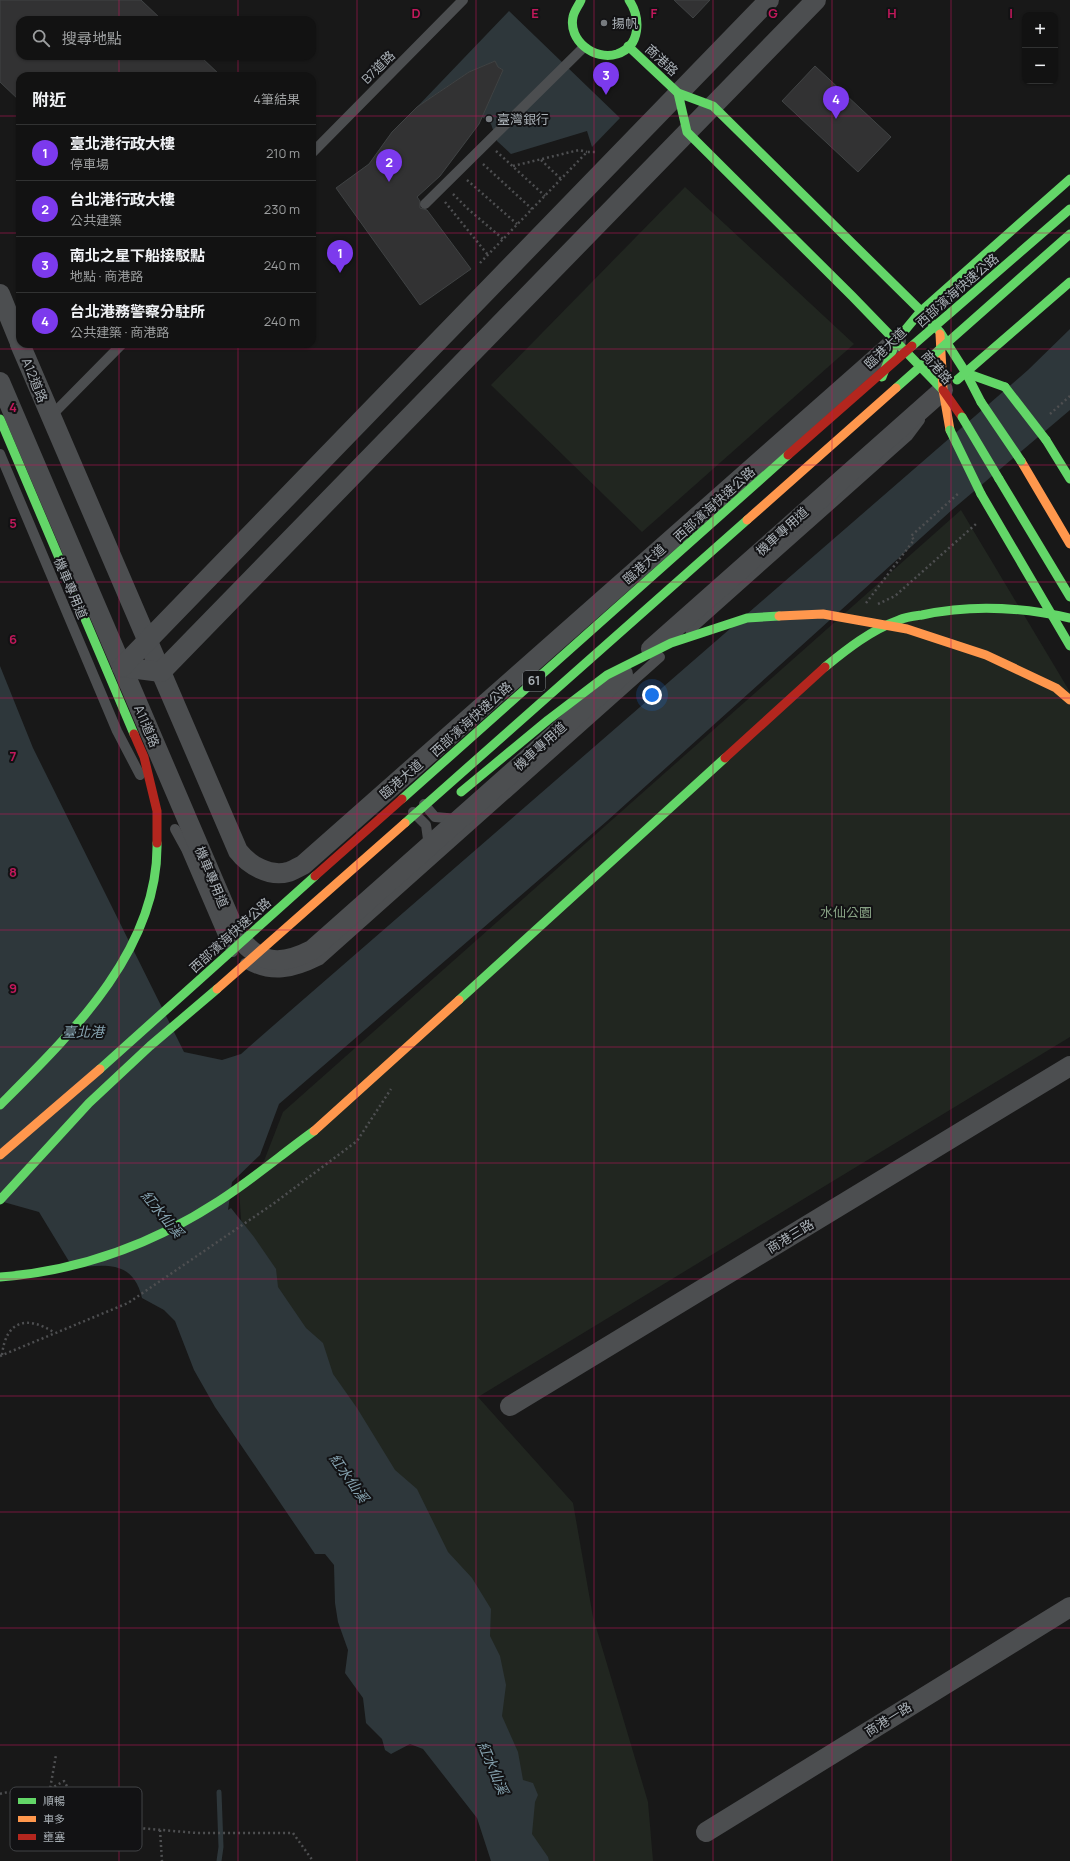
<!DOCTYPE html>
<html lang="zh-TW">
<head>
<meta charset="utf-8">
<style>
  :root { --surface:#121212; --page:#1b1b1b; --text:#f1f3f6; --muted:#9c9e9f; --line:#313232; --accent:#7c3aed }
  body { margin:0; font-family:Manrope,"Noto Sans TC",sans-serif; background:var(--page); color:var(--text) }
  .controls { position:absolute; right:12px; top:12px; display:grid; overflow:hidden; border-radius:8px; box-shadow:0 1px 3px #0004 }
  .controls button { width:36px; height:36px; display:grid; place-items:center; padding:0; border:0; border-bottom:1px solid var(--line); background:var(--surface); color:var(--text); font:20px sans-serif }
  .you { position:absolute; left:652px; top:695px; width:14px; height:14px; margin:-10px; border:3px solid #fff; border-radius:50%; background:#1a73e8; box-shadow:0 0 0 6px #1a73e833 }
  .badge { display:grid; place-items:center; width:26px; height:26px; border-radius:50%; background:var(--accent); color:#fff; font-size:13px; font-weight:700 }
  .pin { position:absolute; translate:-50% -33px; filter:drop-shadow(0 1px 2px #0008) }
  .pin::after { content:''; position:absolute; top:21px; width:14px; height:12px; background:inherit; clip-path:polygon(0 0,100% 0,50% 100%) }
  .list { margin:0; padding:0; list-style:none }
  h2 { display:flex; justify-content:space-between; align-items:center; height:52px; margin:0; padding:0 16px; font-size:17px }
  h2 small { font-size:13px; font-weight:400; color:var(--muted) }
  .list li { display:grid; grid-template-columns:26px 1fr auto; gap:12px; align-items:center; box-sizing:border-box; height:56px; padding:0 16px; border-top:1px solid var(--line) }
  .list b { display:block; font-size:15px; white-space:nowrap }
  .list p { margin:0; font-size:13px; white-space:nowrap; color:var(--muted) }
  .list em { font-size:13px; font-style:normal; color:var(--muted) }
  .icon { flex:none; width:22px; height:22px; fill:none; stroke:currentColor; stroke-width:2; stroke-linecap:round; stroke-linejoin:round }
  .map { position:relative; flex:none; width:1070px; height:1861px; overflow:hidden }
  .search { position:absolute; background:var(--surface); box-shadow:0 1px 3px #0004; left:16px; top:16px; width:300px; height:44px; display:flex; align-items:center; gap:10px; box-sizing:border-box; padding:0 14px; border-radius:12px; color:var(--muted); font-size:15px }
  .panel { position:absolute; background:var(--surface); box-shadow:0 1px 3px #0004; left:16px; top:72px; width:300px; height:276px; border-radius:12px }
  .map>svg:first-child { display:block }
  .green { fill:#212620 }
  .water { fill:#2e373b }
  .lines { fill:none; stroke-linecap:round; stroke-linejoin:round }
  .stream { stroke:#2e373b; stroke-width:5 }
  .building { fill:#323233; stroke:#404344 }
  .path { stroke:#4e4f51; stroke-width:2.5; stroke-dasharray:2 3; stroke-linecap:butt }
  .lane { stroke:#4c4e50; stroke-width:10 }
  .street { stroke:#4c4e50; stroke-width:20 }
  .fast { stroke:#63d668; stroke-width:9 }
  .slow { stroke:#ff974d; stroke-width:9 }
  .jam { stroke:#b3261e; stroke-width:9 }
  .fast-bridge { stroke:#63d668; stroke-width:9 }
  .slow-bridge { stroke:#ff974d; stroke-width:9 }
  .jam-bridge { stroke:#b3261e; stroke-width:9 }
  .grid { fill:none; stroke:#c2185b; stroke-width:1; stroke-opacity:0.55 }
  .poi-dot { fill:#777b7f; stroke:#121214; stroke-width:1.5 }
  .labels { text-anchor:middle; stroke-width:4; stroke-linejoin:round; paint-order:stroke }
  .shield { fill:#121214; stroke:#7c8186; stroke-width:1 }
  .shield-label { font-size:12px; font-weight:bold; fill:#aab1b7 }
  .poi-label { font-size:13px; fill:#aab1b7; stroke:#121214; text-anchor:start }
  .street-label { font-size:13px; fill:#aab1b7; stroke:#121214 }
  .park-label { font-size:13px; fill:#86a083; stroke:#121214 }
  .water-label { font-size:14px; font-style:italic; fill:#85a2af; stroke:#121214 }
  .key { fill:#121214; stroke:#404245; stroke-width:1 }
  .key-label { font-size:11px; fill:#aab1b7 }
  .grid-label { font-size:13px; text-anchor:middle; font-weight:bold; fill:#c2185b; stroke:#121214; stroke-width:4; stroke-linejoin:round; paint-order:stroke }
</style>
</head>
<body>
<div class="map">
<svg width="1070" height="1861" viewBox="0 0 1070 1861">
  <rect width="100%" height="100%" fill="#181818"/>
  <!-- green -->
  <g class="green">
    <path d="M685 187 854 344 642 532 491 385Z"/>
    <path d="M961 510 1070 692V1037L478 1397 573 1503 593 1617 648 1802 653 1861H530L242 1233 239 1190 264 1161 283 1112Z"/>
  </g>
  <!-- water -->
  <g class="water">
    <path d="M509 11 620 118 592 147 587 131 511 154 497 141 491 124 482 117 503 70 498 67 495 61 469 72 417 107Z"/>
    <path d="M1070 329V410L953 509 607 821 279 1104 260 1155 232 1182 228 1210 231 1208 254 1237 276 1269 278 1287 306 1328 323 1343 333 1374 357 1408 395 1470 417 1489 448 1552 472 1578 491 1609 490 1636 500 1656 506 1685 502 1716 518 1752 523 1780 533 1783 538 1795 535 1802 532 1834 548 1857 549 1861H491L477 1818 423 1749 410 1744 391 1754 385 1750 382 1739 366 1723 363 1698 345 1673 348 1650 338 1622 335 1603 334 1565 325 1554H315L215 1407 194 1370 175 1321 164 1310 142 1298C133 1259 104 1265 73 1268L39 1212 0 1201V666L33 748 184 1052 222 1060 241 1054 274 1025 1028 370Z"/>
  </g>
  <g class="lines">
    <!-- stream -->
    <path class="stream" d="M219 1861 221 1847 219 1792"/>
  </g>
  <!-- building -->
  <g class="building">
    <path d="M0 0H141L162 20H20V56H200L221 76H20V101L0 82Z"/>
    <path d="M674 0H710L693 18Z"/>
    <path d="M495 61 498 67 503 70 479 124 440 176 417 197 420 201V208L427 210 471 269 420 305 336 188 369 164 392 132 417 107 469 72Z"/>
    <path d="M815 66 891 137 858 172 782 101Z"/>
  </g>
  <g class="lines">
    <!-- path -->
    <g class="path">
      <path d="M496 151 545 196"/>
      <path d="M541 160 561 179"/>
      <path d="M483 164 532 209"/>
      <path d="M513 166 579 150 587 152"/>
      <path d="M467 180 517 224"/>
      <path d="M453 194 468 209 503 239"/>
      <path d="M445 202 488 255"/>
      <path d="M480 263 587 152H596"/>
      <path d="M1050 414 1070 396"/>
      <path d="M866 603 914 540 911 536 960 492"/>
      <path d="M878 604 895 596 976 524"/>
      <path d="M2 1355C6 1320 27 1315 55 1333"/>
      <path d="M0 1356 128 1303 273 1204 357 1141 391 1089"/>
      <path d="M50 1789 64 1781 75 1800 94 1807 115 1826 197 1833H293L313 1861"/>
      <path d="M0 1794C11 1789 24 1797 31 1804L50 1789 56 1755"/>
      <path d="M160 1830 162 1861"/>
    </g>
    <!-- lane -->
    <g class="lane">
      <path d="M312 153 463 0"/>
      <path d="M425 204 583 48"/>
      <path d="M50 417 122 344"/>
      <path d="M0 454 117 731 140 775"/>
      <path d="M690 630 908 436 920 420"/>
      <path d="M424 804 435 817 458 819"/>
      <path d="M413 812 426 825 429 846"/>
      <path d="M175 829 186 849 226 942 233 952"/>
      <path d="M245 963C271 979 294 973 320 960L660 657"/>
    </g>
    <!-- street -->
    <g class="street">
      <path d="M0 294 20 343"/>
      <path d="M20 344 238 851C249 865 269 877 288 872 293 871 298 867 303 865L896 341"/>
      <path d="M0 382 235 931C256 964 279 967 312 950L623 674"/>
      <path d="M651 649 943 390"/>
      <path d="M122 667 161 672 816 0"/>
      <path d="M122 667 769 0"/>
      <path d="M510 1406 1070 1066"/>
      <path d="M706 1832 1070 1607"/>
    </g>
    <!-- fast -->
    <g class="fast">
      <path d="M581 0C579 5 574 11 573 17 568 40 594 61 617 54 641 46 641 18 629 0"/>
      <path d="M628 46 678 93 713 106 921 311 940 332 966 373 1005 387"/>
      <path d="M678 93 687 132 852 296 943 390"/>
      <path d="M896 341 921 311 1070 179"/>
      <path d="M966 373 981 402"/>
      <path d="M882 377 896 341"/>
      <path d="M957 380 1070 282"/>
      <path d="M0 419 134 734"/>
      <path d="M1046 440 1070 479"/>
      <path d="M999 479 1070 597"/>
      <path d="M981 494 1070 646"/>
      <path d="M0 1105C70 1035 159 950 157 843"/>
      <path d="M0 1277C78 1271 153 1244 219 1201 252 1180 282 1154 314 1131"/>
    </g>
    <!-- slow -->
    <g class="slow">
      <path d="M940 334 943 390 950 430"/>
      <path d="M1021 461 1070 544"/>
    </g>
    <!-- jam -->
    <g class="jam">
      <path d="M943 390 962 417"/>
      <path d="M134 734 144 757 157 811V843"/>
    </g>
    <!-- fast-bridge -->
    <g class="fast-bridge">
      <path d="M912 346 1070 209"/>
      <path d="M1005 387 1046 440"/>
      <path d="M896 388 1070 234"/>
      <path d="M981 402 1021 461"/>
      <path d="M962 417 999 479"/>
      <path d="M950 430 981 494"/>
      <path d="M825 667C847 649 871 630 899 620 906 617 915 616 922 615 972 604 1021 607 1070 618"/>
      <path d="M461 792 548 720 607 675 671 643 747 618 779 616"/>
      <path d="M402 799 788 455"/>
      <path d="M405 823 747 520"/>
      <path d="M459 1000 725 758"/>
      <path d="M100 1069 315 876"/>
      <path d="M0 1200 89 1103 150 1046 217 989"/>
    </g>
    <!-- slow-bridge -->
    <g class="slow-bridge">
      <path d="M747 520 896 388"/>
      <path d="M779 616 823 614 907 629 986 655 1056 688 1070 700"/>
      <path d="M217 989 405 823"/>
      <path d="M314 1131 459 1000"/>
      <path d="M0 1155 100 1069"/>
    </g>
    <!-- jam-bridge -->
    <g class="jam-bridge">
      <path d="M788 455 912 346"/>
      <path d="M725 758 825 667"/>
      <path d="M315 876 402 799"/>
    </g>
  </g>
  <!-- grid -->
  <path class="grid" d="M119 0V20M238 0V20M357 0V1861M476 0V1861M594 0V1861M713 0V1861M832 0V1861M951 0V1861M119 56V76M238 56V76M0 116H20M312 116H1070M0 233H20M312 233H1070M119 344V1861M238 344V1861M0 349H1070M0 465H1070M0 582H1070M0 698H1070M0 814H1070M0 930H1070M0 1047H1070M0 1163H1070M0 1279H1070M0 1396H1070M0 1512H1070M0 1628H1070M0 1745H1070"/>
  <!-- markers -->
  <g class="poi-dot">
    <circle cx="604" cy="23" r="4"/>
    <circle cx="489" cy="119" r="4"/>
  </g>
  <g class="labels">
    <!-- shield labels -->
    <rect class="shield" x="523" y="671" width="22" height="20" rx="3"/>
    <g class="shield-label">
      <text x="534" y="685">61</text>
    </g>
    <!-- poi labels -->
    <g class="poi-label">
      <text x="612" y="28">揚帆</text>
      <text x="497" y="124">臺灣銀行</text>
    </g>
    <!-- street labels -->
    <g class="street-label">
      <text transform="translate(662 60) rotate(43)" y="5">商港路</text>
      <text transform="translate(378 67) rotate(-45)" y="5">B7道路</text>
      <text transform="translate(957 290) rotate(-41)" y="5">西部濱海快速公路</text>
      <text transform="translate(885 348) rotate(-44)" y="5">臨港大道</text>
      <text transform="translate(937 367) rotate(49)" y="5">商港路</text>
      <text transform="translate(35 380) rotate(68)" y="5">A12道路</text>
      <text transform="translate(714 504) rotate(-42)" y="5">西部濱海快速公路</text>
      <text transform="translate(782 531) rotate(-42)" y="5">機車專用道</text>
      <text transform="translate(644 564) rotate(-42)" y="5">臨港大道</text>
      <text transform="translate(71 588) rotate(67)" y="5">機車專用道</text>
      <text transform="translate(471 719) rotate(-42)" y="5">西部濱海快速公路</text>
      <text transform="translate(147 726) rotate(67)" y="5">A11道路</text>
      <text transform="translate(540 746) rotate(-42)" y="5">機車專用道</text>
      <text transform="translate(401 779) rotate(-41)" y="5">臨港大道</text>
      <text transform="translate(212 877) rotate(67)" y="5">機車專用道</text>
      <text transform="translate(230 935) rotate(-42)" y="5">西部濱海快速公路</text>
      <text transform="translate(790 1236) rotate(-31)" y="5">商港三路</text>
      <text transform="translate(888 1719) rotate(-32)" y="5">商港一路</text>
    </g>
    <!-- park labels -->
    <g class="park-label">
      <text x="846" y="917">水仙公園</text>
    </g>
    <!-- water labels -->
    <g class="water-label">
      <text x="83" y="1037">臺北港</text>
      <text transform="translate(162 1214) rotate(50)" y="5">紅水仙溪</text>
      <text transform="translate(349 1478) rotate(55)" y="5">紅水仙溪</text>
      <text transform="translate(493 1768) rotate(67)" y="5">紅水仙溪</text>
    </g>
  </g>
  <!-- legend -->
  <rect x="10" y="1787" width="132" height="64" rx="6" class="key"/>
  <rect x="18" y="1798" width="18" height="6" fill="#63d668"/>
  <rect x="18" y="1816" width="18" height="6" fill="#ff974d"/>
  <rect x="18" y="1834" width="18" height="6" fill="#b3261e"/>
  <g class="key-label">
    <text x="43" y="1805">順暢</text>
    <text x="43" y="1823">車多</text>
    <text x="43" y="1841">壅塞</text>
  </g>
  <g class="grid-label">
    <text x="416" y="18">D</text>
    <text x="535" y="18">E</text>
    <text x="654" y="18">F</text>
    <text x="773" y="18">G</text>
    <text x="892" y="18">H</text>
    <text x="1011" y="18">I</text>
    <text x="13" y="412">4</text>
    <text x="13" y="528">5</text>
    <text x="13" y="644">6</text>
    <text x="13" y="761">7</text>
    <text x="13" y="877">8</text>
    <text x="13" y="993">9</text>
  </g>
</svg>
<div class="controls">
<button>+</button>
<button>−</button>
</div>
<div class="you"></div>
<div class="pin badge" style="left:340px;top:273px">1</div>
<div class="pin badge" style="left:389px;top:182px">2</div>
<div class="pin badge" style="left:606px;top:95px">3</div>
<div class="pin badge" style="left:836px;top:119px">4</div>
<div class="search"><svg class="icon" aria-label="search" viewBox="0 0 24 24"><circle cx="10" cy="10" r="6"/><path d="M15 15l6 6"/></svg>搜尋地點</div>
<section class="panel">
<h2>附近<small>4筆結果</small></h2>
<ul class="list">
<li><span class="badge">1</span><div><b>臺北港行政大樓</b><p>停車場</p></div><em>210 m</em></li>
<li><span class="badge">2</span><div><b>台北港行政大樓</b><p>公共建築</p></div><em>230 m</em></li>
<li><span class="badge">3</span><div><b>南北之星下船接駁點</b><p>地點 · 商港路</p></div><em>240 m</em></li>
<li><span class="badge">4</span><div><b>台北港務警察分駐所</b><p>公共建築 · 商港路</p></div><em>240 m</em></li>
</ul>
</section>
</div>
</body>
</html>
